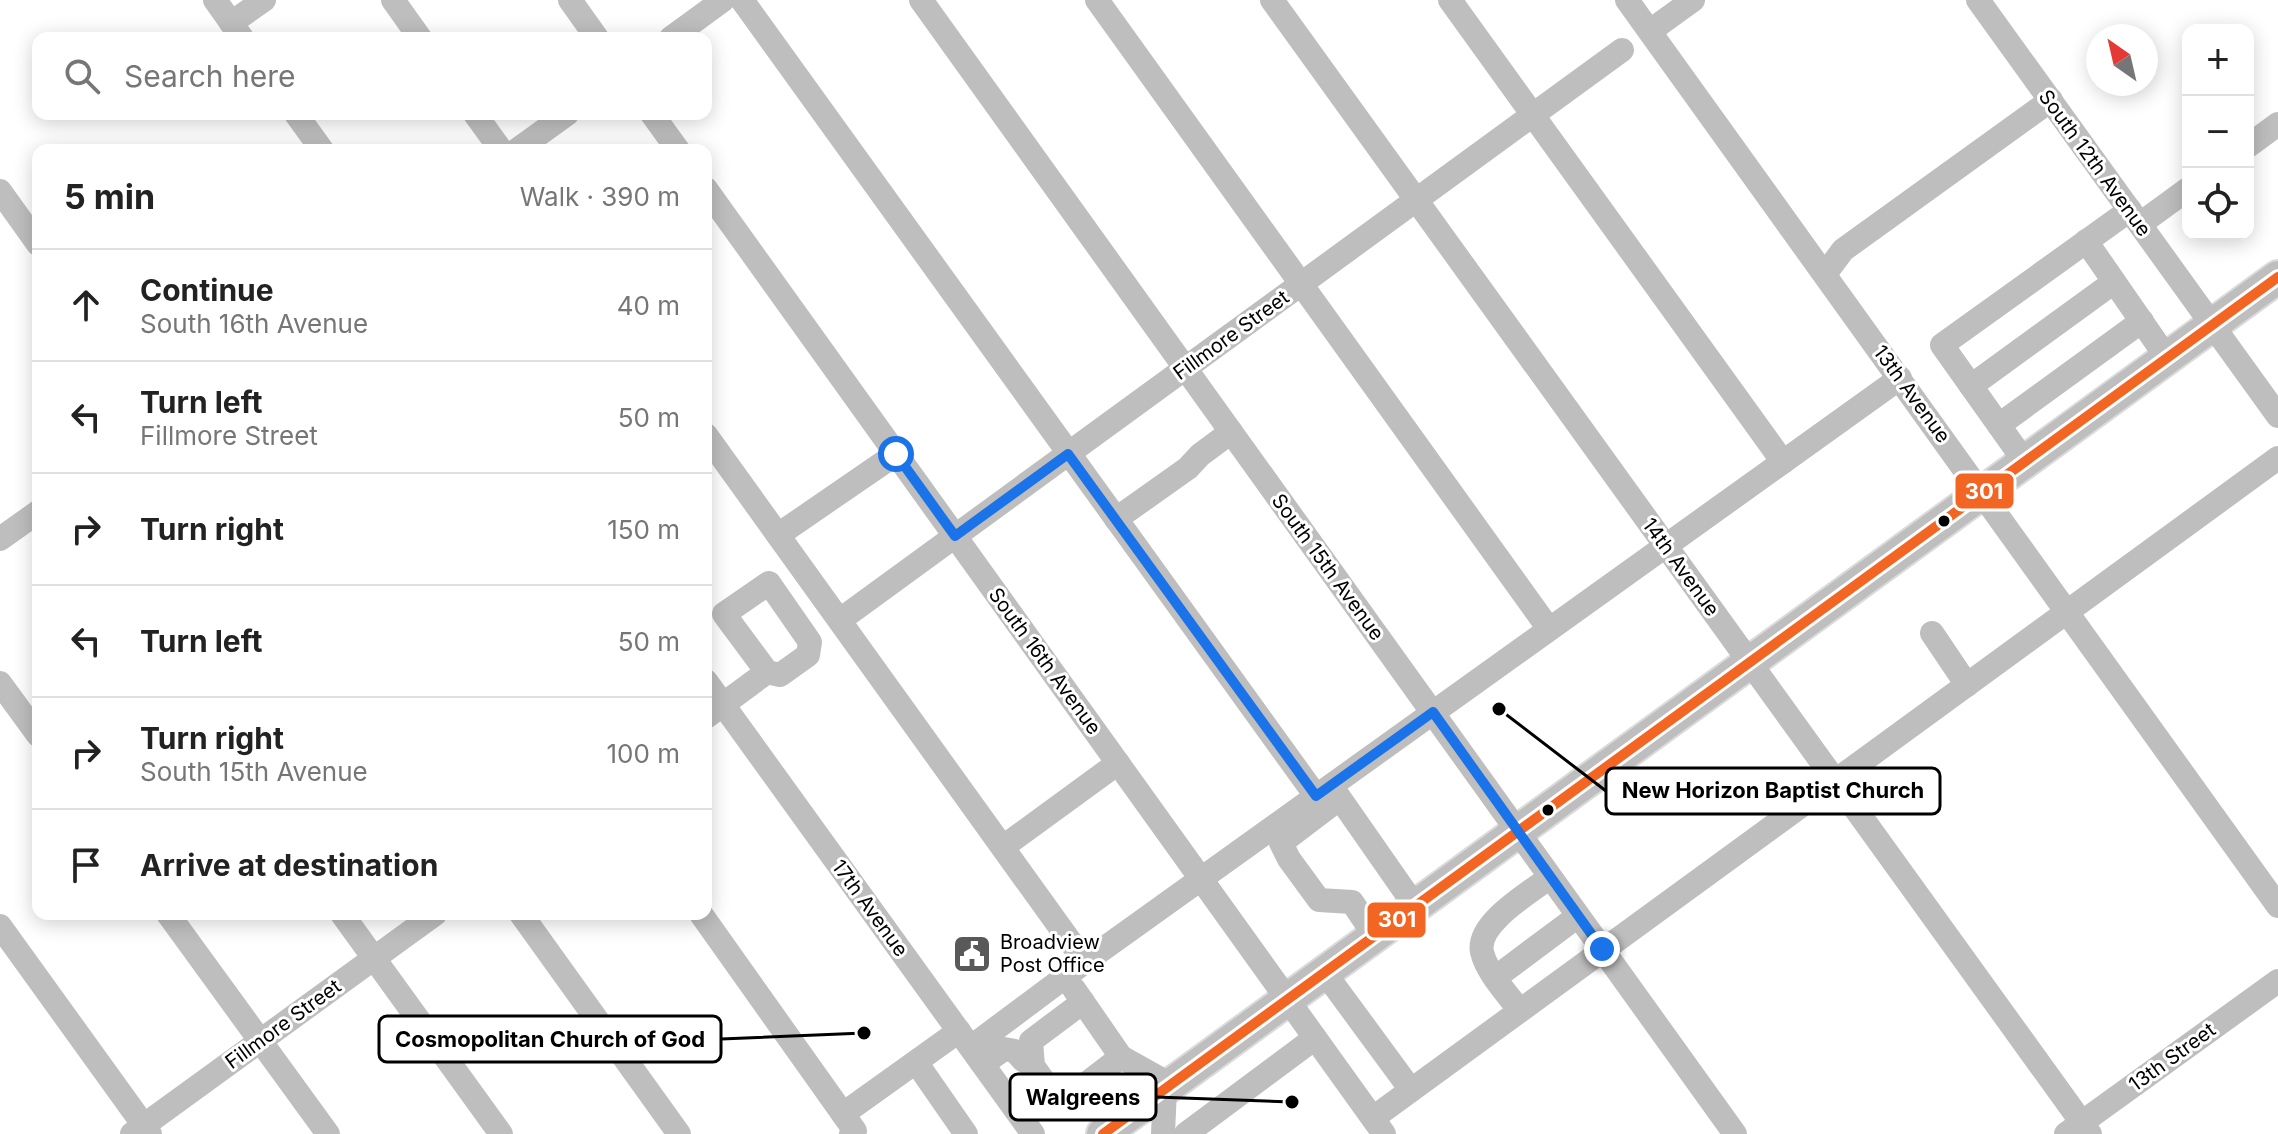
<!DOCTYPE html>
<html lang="en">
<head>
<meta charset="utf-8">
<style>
  :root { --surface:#fff; --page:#f2f2f2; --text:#222; --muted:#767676; --line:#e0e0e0 }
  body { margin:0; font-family:Inter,sans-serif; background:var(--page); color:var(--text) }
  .controls { position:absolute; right:24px; top:24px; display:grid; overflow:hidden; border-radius:16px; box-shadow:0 4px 20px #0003 }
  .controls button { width:72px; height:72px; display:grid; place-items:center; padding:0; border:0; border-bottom:2px solid var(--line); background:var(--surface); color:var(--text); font:40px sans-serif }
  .compass { position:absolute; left:2086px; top:24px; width:72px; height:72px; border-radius:50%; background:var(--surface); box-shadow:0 4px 20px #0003; rotate:326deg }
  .stop { position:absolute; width:24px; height:24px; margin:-18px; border:6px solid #1a73e8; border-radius:50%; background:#fff }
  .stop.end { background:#1a73e8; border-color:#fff; box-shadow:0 2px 8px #0008 }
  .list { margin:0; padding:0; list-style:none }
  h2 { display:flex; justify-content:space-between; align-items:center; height:104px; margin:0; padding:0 32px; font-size:34px }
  h2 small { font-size:26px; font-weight:400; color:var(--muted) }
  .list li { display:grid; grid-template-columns:52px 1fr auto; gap:24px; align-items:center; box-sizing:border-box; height:112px; padding:0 32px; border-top:2px solid var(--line) }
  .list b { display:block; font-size:30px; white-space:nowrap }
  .list p { margin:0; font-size:26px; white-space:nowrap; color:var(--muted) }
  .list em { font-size:26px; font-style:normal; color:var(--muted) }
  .icon { flex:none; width:44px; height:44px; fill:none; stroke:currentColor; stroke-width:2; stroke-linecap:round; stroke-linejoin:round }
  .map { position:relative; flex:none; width:2278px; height:1134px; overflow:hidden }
  .search { position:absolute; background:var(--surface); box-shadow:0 4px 20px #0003; left:32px; top:32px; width:680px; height:88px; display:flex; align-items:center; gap:20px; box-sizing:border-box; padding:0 28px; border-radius:16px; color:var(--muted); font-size:30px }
  .panel { position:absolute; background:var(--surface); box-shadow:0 4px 20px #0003; left:32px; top:144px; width:680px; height:776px; border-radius:16px }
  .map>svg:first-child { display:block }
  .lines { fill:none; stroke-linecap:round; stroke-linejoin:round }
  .major-casing { stroke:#dbdbdb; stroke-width:36 }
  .minor { stroke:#bebebe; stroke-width:24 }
  .major { stroke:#bebebe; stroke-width:32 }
  .bus-1-casing { stroke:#fff; stroke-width:16 }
  .bus-1 { stroke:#f26522; stroke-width:10 }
  .route { stroke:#1a73e8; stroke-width:10 }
  .bus-dot { fill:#000; stroke:#fff; stroke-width:3 }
  .labels { text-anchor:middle; stroke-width:6; stroke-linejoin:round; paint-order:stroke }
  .street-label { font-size:20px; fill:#000; stroke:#fff }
  .poi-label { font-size:20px; fill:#000; stroke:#fff; text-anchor:start }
  .leader { fill:none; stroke:#000; stroke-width:3 }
  .callout-dot { fill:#000; stroke:#fff; stroke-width:3 }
  .callout { fill:#fff; stroke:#000; stroke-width:3 }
  .callout-label { font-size:22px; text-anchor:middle; font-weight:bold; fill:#000 }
  .line-badge { stroke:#fff; stroke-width:3 }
  .badge-label { font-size:22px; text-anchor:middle; font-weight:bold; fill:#fff }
</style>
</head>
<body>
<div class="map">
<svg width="2278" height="1134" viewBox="0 0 2278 1134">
  <rect width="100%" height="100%" fill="#fff"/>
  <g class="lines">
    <defs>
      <path id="major" d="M1103 1134 2278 277"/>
    </defs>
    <!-- major casing -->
    <use href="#major" class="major-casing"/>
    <!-- minor -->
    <g class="minor">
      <path d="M215 0 242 38"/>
      <path d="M393 0 420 38"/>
      <path d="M570 0 597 38"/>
      <path d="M742 0 1316 796"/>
      <path d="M921 0 1735 1134"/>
      <path d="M1097 0 1549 629"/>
      <path d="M1272 0 2090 1134"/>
      <path d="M1450 0 1783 462"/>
      <path d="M1627 0 2278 906"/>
      <path d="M1978 0 2278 416"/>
      <path d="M231 23 264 0"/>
      <path d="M1650 31 1693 0"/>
      <path d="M671 38 723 0"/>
      <path d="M296 114 322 150"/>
      <path d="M475 114 501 150"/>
      <path d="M652 114 678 150"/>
      <path d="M2248 146 2278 124"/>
      <path d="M517 150 567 114"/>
      <path d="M706 189 1384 1134"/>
      <path d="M0 191 38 244"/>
      <path d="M2140 224 2188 189"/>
      <path d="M2086 241 2167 358"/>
      <path d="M1825 274 1843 250 2051 100"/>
      <path d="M1971 386 2114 282"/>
      <path d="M1999 425 2142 321"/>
      <path d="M706 435 1085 962"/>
      <path d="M2025 462 1942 345 2130 210"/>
      <path d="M1116 519 1188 468 1200 455 1231 432"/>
      <path d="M778 535 896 454"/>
      <path d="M0 539 38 512"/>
      <path d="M840 620 1622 50"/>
      <path d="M1932 633 1967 685"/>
      <path d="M706 681 1033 1134"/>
      <path d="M0 683 38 735"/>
      <path d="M706 717 767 672 780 675 808 655 810 642 769 583 724 614 767 672"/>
      <path d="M1332 787 1415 906"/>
      <path d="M1335 802 1281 843 1289 859 1319 900 1352 902 1375 936"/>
      <path d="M1003 847 1118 763"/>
      <path d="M168 914 328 1134"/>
      <path d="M342 914 501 1134"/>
      <path d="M521 914 679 1134"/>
      <path d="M701 914 855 1131 851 1134"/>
      <path d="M0 926 150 1134"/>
      <path d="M1325 973 1411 1090"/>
      <path d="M1495 978 1578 916"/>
      <path d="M1074 989 1121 1057 1171 1085"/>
      <path d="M1083 1002 1031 1041 1033 1066 1056 1098 1069 1097 1121 1057"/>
      <path d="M1519 1010C1507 993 1487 973 1482 952 1476 923 1530 893 1550 877"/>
      <path d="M971 1047 1085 962 1900 378"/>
      <path d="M916 1062 966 1134"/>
      <path d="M983 1064 1004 1049 1015 1051 1023 1060 1033 1066"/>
      <path d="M843 1114 959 1031"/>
      <path d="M1373 1118 2278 458"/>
      <path d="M132 1134 435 914"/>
      <path d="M1163 1134 1165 1089"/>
      <path d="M1186 1134 1315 1038"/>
      <path d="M2066 1134 2278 981"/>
    </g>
    <!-- major -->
    <use href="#major" class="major"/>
    <defs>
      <path id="bus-1" d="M1103 1134 2278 277"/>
    </defs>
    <!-- bus-1 casing -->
    <use href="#bus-1" class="bus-1-casing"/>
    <!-- bus-1 -->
    <use href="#bus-1" class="bus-1"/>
  </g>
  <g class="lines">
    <!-- route -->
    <path class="route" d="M896 454 955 536 1068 454 1316 796 1433 712 1602 949"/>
  </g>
  <!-- icons -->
  <defs>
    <symbol id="civic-square" viewBox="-11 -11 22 22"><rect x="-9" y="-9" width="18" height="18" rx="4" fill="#595959" stroke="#fff"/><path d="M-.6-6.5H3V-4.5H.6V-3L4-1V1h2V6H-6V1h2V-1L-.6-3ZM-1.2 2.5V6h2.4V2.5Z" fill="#fff"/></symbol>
  </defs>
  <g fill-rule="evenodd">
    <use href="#civic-square" x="950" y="932" width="44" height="44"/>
  </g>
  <!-- markers -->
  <g class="bus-dot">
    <circle cx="1944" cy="521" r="7"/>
    <circle cx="1548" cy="810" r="7"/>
  </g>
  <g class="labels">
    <!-- street labels -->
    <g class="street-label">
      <text transform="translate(2095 163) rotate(54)" y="7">South 12th Avenue</text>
      <text transform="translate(1231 335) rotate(-36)" y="7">Fillmore Street</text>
      <text transform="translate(1912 394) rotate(54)" y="7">13th Avenue</text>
      <text transform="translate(1328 567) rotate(54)" y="7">South 15th Avenue</text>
      <text transform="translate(1681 567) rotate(54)" y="7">14th Avenue</text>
      <text transform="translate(1045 661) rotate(54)" y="7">South 16th Avenue</text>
      <text transform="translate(870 908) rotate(54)" y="7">17th Avenue</text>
      <text transform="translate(283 1024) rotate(-36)" y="7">Fillmore Street</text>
      <text transform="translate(2172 1057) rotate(-36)" y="7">13th Street</text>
    </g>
    <!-- poi labels -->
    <g class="poi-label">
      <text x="1000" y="949">Broadview<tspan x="1000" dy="23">Post Office</tspan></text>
    </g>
  </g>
  <!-- callouts -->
  <path class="leader" d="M1499 709L1606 791M864 1033L721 1039M1292 1102L1156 1097"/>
  <g class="callout-dot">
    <circle cx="1499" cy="709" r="8"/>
    <circle cx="864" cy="1033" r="8"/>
    <circle cx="1292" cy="1102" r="8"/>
  </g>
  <g class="callout">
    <rect x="1606" y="768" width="334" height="46" rx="8"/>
    <rect x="379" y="1016" width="342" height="46" rx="8"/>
    <rect x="1010" y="1074" width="146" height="46" rx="8"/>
  </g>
  <g class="callout-label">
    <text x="1773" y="798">New Horizon Baptist Church</text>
    <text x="550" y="1047">Cosmopolitan Church of God</text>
    <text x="1083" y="1105">Walgreens</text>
  </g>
  <g class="line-badge">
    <rect x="1954" y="472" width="61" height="38" rx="8" fill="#f26522"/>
    <rect x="1366" y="901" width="61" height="38" rx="8" fill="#f26522"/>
  </g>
  <g class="badge-label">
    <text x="1984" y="499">301</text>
    <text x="1397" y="927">301</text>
  </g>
</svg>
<div class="controls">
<button>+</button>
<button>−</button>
<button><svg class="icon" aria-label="locate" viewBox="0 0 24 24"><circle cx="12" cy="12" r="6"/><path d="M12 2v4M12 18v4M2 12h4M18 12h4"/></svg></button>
</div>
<svg class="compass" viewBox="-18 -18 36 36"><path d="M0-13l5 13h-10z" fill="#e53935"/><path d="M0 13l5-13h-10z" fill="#767676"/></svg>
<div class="stop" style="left:896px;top:454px"></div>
<div class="stop end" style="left:1602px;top:949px"></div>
<div class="search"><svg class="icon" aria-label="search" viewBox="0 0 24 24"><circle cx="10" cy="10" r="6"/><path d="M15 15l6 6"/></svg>Search here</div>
<section class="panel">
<h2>5 min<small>Walk · 390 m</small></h2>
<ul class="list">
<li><svg class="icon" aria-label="ahead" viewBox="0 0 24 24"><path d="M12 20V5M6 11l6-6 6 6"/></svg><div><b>Continue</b><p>South 16th Avenue</p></div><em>40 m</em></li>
<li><svg class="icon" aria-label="left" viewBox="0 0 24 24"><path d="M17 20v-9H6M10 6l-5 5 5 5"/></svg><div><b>Turn left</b><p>Fillmore Street</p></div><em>50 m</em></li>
<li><svg class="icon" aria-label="right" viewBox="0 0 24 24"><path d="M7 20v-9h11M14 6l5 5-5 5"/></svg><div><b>Turn right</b></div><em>150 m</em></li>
<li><svg class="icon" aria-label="left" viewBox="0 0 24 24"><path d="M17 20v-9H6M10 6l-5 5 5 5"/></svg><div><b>Turn left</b></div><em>50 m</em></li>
<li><svg class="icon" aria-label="right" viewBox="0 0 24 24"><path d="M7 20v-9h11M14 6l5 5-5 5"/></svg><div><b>Turn right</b><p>South 15th Avenue</p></div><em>100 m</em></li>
<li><svg class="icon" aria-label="arrive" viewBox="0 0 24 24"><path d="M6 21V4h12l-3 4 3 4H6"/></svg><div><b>Arrive at destination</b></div></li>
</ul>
</section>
</div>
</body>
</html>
